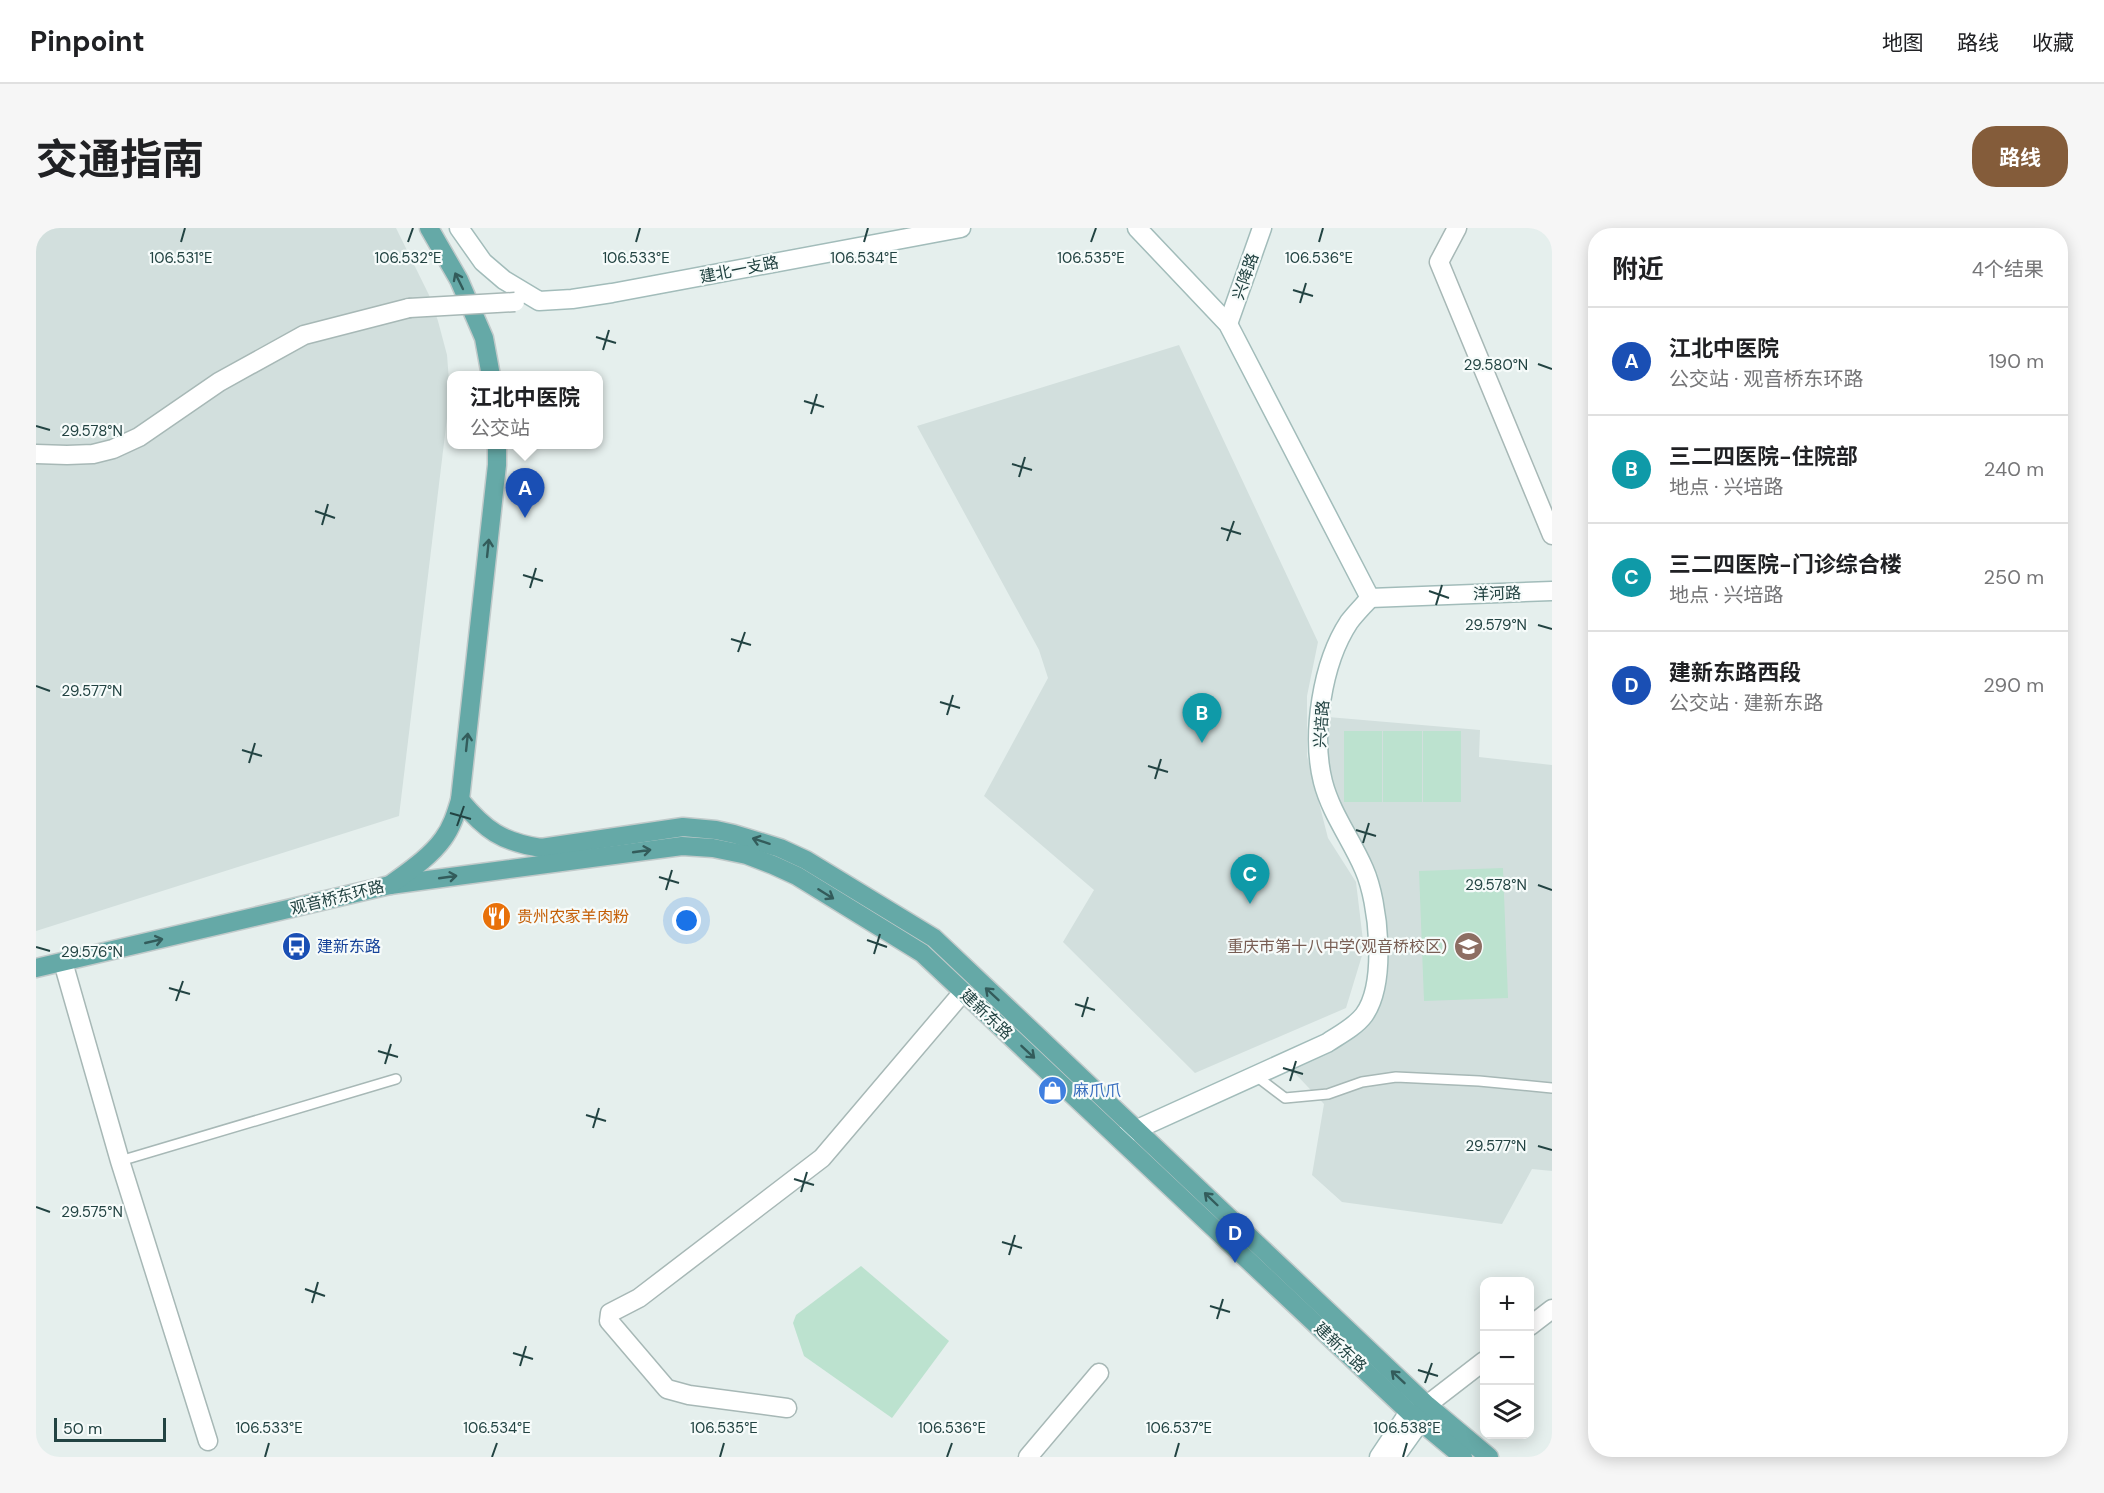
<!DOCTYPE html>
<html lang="zh">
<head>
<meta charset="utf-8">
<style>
  :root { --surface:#fff; --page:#f6f6f6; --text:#202124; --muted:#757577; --line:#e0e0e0; --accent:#845c3a }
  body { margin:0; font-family:"DM Sans","Noto Sans SC",sans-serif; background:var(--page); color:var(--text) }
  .controls { position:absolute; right:18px; bottom:18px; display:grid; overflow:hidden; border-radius:12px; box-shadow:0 3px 15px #0003 }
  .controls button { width:54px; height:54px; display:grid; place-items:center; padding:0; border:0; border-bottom:2px solid var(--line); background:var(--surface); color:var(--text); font:30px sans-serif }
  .scale { position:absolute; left:18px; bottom:15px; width:112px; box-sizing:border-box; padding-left:6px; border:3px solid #224342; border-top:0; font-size:16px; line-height:21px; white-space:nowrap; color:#224342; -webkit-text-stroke:4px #f6fbfa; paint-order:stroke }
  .you { position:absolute; left:651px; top:693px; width:21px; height:21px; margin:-15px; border:4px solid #fff; border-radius:50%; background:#1a73e8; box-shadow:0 0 0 9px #1a73e833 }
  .badge { display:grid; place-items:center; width:39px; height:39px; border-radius:50%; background:var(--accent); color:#fff; font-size:20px; font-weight:700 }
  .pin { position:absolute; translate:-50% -50px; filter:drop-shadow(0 2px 3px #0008) }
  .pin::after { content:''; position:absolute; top:32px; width:21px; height:18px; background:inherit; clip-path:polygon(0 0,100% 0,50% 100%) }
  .popup { position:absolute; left:411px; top:143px; width:156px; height:78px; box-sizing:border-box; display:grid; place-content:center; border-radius:12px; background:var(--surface); filter:drop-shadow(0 2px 4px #0005); font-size:20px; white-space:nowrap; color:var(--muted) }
  .popup b { font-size:22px; color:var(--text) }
  .popup::after { content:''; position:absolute; left:50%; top:100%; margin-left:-12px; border:12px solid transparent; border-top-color:var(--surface) }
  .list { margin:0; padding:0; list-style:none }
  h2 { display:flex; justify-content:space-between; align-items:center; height:78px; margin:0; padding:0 24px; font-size:26px }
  h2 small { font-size:20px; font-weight:400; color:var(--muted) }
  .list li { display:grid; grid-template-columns:39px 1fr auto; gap:18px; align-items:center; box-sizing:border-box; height:108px; padding:0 24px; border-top:2px solid var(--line) }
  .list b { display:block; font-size:22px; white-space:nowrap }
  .list p { margin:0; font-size:20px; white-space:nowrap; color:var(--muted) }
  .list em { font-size:20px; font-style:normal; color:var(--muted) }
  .icon { flex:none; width:33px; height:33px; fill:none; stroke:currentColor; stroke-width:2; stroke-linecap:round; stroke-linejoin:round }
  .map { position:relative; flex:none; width:1516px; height:1229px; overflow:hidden; border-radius:24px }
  header { display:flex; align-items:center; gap:36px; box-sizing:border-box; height:84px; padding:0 30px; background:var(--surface); border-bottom:2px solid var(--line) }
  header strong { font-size:28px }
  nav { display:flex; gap:33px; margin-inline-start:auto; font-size:21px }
  .intro { display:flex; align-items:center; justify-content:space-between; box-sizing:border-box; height:144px; padding:0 36px }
  h1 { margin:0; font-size:42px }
  .button { padding:15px 27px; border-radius:24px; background:var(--accent); color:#fff; font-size:21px; font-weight:700 }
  main { display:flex; gap:36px; padding:0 36px }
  aside { flex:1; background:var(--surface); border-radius:24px; box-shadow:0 3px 15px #0003 }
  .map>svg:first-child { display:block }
  .built { fill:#d2dfdd }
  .green { fill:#bce2cf }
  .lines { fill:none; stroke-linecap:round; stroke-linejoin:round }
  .lane-casing { stroke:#a7b8b6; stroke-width:12 }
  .street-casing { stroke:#a7b8b6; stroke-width:21 }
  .secondary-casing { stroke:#a2bcba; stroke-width:21 }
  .primary-casing { stroke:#c1caca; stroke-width:21 }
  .lane { stroke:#fff; stroke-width:9 }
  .street { stroke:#fff; stroke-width:18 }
  .secondary { stroke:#fff; stroke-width:18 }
  .primary { stroke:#65a9a7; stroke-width:18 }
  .street-bridge-casing { stroke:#a7b8b6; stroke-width:21; stroke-linecap:butt }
  .street-bridge { stroke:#fff; stroke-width:18 }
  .oneway { stroke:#335c5b }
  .ticks { fill:none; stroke:#224342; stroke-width:2 }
  .labels { text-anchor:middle; stroke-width:4.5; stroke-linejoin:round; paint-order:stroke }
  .street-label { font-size:16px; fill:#224342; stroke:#f6fbfa }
  .food-label { font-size:16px; fill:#c56008; stroke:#f6fbfa; text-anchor:start }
  .transit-label { font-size:16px; fill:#164399; stroke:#f6fbfa; text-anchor:start }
  .education-label { font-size:16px; fill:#785e54; stroke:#f6fbfa; text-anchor:end }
  .shop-label { font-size:16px; fill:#366cbe; stroke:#f6fbfa; text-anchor:start }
  .ticks-label { font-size:15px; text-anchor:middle; fill:#224342; stroke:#f6fbfa; stroke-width:4.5; stroke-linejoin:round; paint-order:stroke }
</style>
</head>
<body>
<header>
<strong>Pinpoint</strong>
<nav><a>地图</a><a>路线</a><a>收藏</a></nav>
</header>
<div class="intro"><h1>交通指南</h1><a class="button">路线</a></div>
<main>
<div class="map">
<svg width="1516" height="1229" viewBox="0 0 1516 1229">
  <rect width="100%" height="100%" fill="#e5efed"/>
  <!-- built -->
  <g class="built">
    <path d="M0 0H360L393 67 402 93 411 127 414 165 363 588 0 703Z"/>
    <path d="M1143 117 1282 414 1271 468V528L1292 610 1320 654 1328 721 1310 780 1159 845 1027 714 1058 662 948 568 1012 450 1003 422 881 198Z"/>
    <path d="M1292 489 1444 502 1443 529 1516 537V943L1496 941 1466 996 1306 974 1276 947 1288 876 1254 840 1294 820 1349 751 1306 581 1295 552 1291 523Z"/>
  </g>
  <!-- green -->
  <g class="green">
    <rect x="1308" y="503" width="38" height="71"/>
    <rect x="1347" y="503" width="39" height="71"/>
    <rect x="1387" y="503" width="38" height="71"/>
    <path d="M1467 640 1472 770 1388 773 1383 643Z"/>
    <path d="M825 1038 913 1113 856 1190 768 1128 757 1095 760 1087Z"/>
  </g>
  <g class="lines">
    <defs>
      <g id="lane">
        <path d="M1220 848 1249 870 1292 866 1326 854 1360 849 1443 853 1516 860"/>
        <path d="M84 933 360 851"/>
      </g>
      <g id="street">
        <path d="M1421 0 1403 34 1516 307"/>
        <path d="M0 226 31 227 57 226 77 221 103 209 183 154 268 107 373 80"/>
        <path d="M27 734 84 933 172 1213"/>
        <path d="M1494 1098 1516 1081"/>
        <path d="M1391 1177 1448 1133"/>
        <path d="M751 1180 653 1167 631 1161 573 1093 574 1085 603 1070 786 930 927 764"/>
        <path d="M992 1229 1063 1145"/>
      </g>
      <g id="secondary">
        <path d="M423 0 447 34 468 52 503 73 536 71 576 65 925 0"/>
        <path d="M1192 96 1226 0"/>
        <path d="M1334 370 1516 363"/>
        <path d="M1086 908 1291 815C1303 807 1319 799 1328 787 1351 755 1343 675 1328 641 1315 611 1295 585 1287 554 1275 507 1286 435 1313 394 1319 386 1327 378 1334 370L1192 96 1101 0"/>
        <path d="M1343 1229 1373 1184 1386 1179"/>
        <path d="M1359 1229 1384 1194 1390 1179"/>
      </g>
      <g id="primary">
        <path d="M393 0 423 52 448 110 455 148"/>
        <path d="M424 572C449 602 466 614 505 620L647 599 680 602 698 606 744 620 770 632 898 710 1391 1177 1453 1229"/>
        <path d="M354 657 646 618 677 620 711 627 737 637 761 648 886 725 1373 1184 1427 1229"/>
        <path d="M0 740 354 657C373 643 394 629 407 611 416 599 420 585 424 572L461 237V216"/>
      </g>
    </defs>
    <!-- lane casing -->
    <use href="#lane" class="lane-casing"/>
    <!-- street casing -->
    <use href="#street" class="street-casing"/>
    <!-- secondary casing -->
    <use href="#secondary" class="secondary-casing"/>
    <!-- primary casing -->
    <use href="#primary" class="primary-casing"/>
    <!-- lane -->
    <use href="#lane" class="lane"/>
    <!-- street -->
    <use href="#street" class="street"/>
    <!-- secondary -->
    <use href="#secondary" class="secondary"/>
    <!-- primary -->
    <use href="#primary" class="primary"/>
    <defs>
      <path id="street-bridge" d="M373 80 479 74"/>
    </defs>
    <!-- street-bridge casing -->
    <use href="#street-bridge" class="street-bridge-casing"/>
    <!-- street-bridge -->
    <use href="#street-bridge" class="street-bridge"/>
  </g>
  <!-- one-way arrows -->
  <defs><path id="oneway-shaft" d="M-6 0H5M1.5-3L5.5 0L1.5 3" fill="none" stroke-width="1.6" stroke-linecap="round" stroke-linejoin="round" transform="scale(1.5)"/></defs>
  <g class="oneway">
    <use href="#oneway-shaft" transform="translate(423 53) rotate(-116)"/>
    <use href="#oneway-shaft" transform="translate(452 320) rotate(-84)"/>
    <use href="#oneway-shaft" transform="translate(431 514) rotate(-84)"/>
    <use href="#oneway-shaft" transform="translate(725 613) rotate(-162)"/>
    <use href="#oneway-shaft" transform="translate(606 623) rotate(-8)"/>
    <use href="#oneway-shaft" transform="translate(412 649) rotate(-8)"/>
    <use href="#oneway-shaft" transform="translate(790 666) rotate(32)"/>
    <use href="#oneway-shaft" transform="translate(118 713) rotate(-13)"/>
    <use href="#oneway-shaft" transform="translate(956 766) rotate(-137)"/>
    <use href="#oneway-shaft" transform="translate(992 824) rotate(43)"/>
    <use href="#oneway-shaft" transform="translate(1175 971) rotate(-136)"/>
    <use href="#oneway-shaft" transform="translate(1362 1149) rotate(-137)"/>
  </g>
  <!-- ticks -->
  <path class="ticks" d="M145 14 149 0M372 14 377 0M600 14 604 0M828 14 832 0M1055 14 1060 0M1283 14 1287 0M1257 62 1277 68M1264 75 1270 55M560 109 580 115M567 122 573 102M1502 136 1516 141M768 173 788 179M775 186 781 166M0 198 14 202M976 236 996 242M983 249 989 229M279 283 299 290M286 297 292 276M1185 300 1205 306M1191 313 1198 293M487 347 507 353M494 360 500 340M1393 363 1413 370M1400 377 1406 357M1502 397 1516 401M695 411 715 417M702 424 709 404M0 458 14 463M904 474 924 480M911 487 917 467M206 522 226 528M213 535 219 515M1112 538 1132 544M1119 551 1125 531M414 585 435 591M421 598 428 578M1320 602 1340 608M1327 615 1333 595M623 649 643 655M1502 657 1516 662M630 662 636 642M831 712 851 719M0 719 14 723M838 726 844 706M133 760 154 766M140 773 147 753M1039 776 1059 782M1046 789 1052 769M342 823 362 829M349 836 355 816M1247 840 1267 846M1254 853 1260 833M550 887 570 893M557 900 563 880M1502 918 1516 922M758 951 778 957M765 964 771 944M0 979 14 984M966 1014 986 1020M973 1027 979 1007M269 1061 289 1068M276 1075 282 1054M1174 1078 1194 1084M1181 1091 1187 1071M477 1125 497 1131M484 1138 490 1118M1382 1142 1402 1148M1389 1155 1396 1135M229 1229 233 1215M456 1229 461 1215M684 1229 688 1215M911 1229 916 1215M1139 1229 1143 1215M1367 1229 1371 1215"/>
  <!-- icons -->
  <defs>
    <symbol id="restaurant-disc" viewBox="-11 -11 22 22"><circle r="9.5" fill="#e8710a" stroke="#f6fbfa"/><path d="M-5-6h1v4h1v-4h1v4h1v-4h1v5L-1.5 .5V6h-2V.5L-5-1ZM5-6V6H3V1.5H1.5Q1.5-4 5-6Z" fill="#fff"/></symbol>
    <symbol id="bus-disc" viewBox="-11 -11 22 22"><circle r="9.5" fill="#1a4fb4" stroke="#f6fbfa"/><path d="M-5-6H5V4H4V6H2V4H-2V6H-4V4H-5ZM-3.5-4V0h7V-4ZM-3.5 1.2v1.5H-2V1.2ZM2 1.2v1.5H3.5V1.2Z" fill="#fff"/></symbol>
    <symbol id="school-disc" viewBox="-11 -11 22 22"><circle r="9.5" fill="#8d6e63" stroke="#f6fbfa"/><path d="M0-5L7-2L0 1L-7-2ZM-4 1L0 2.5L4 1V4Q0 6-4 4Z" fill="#fff"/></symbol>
    <symbol id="shop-disc" viewBox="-11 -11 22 22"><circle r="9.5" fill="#3f7fe0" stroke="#f6fbfa"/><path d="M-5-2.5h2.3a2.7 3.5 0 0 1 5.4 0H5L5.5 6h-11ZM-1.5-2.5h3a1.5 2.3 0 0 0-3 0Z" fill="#fff"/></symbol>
  </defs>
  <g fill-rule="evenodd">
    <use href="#restaurant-disc" x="444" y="672" width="33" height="33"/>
    <use href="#bus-disc" x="244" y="702" width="33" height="33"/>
    <use href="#school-disc" x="1416" y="702" width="33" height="33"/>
    <use href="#shop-disc" x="1000" y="846" width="33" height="33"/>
  </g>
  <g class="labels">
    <!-- street labels -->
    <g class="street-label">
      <text transform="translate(703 41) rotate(-11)" y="6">建北一支路</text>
      <text transform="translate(1209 48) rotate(-71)" y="6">兴降路</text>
      <text transform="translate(1461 365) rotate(-2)" y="6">洋河路</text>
      <text transform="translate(1285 496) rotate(-86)" y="6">兴培路</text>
      <text transform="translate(301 669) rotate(-14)" y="6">观音桥东环路</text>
      <text transform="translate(951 786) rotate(43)" y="6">建新东路</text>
      <text transform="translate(1305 1119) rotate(43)" y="6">建新东路</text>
    </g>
    <!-- food labels -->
    <g class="food-label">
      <text x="481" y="694">贵州农家羊肉粉</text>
    </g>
    <!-- transit labels -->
    <g class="transit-label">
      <text x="281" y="724">建新东路</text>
    </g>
    <!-- education labels -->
    <g class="education-label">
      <text x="1411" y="724">重庆市第十八中学(观音桥校区)</text>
    </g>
    <!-- shop labels -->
    <g class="shop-label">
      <text x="1037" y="868">麻爪爪</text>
    </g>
  </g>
  <g class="ticks-label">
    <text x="145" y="35">106.531°E</text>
    <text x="372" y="35">106.532°E</text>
    <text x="600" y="35">106.533°E</text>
    <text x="828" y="35">106.534°E</text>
    <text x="1055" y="35">106.535°E</text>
    <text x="1283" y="35">106.536°E</text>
    <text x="1460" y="142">29.580°N</text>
    <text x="56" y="208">29.578°N</text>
    <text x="1460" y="402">29.579°N</text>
    <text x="56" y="468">29.577°N</text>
    <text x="1460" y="662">29.578°N</text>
    <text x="56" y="729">29.576°N</text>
    <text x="1460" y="923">29.577°N</text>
    <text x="56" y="989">29.575°N</text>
    <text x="233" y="1205">106.533°E</text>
    <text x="461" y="1205">106.534°E</text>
    <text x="688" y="1205">106.535°E</text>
    <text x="916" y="1205">106.536°E</text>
    <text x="1143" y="1205">106.537°E</text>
    <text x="1371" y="1205">106.538°E</text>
  </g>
</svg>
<div class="controls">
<button>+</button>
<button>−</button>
<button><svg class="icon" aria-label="layers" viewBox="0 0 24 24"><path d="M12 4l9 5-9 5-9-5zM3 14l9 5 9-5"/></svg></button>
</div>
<div class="scale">50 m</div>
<div class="you"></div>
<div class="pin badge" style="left:489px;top:290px;background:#1a4fb4">A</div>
<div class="popup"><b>江北中医院</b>公交站</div>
<div class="pin badge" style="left:1166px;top:515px;background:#0f9aa8">B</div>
<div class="pin badge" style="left:1214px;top:676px;background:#0f9aa8">C</div>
<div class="pin badge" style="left:1199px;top:1035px;background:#1a4fb4">D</div>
</div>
<aside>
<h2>附近<small>4个结果</small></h2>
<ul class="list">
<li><span class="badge" style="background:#1a4fb4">A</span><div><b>江北中医院</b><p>公交站 · 观音桥东环路</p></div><em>190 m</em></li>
<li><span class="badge" style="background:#0f9aa8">B</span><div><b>三二四医院-住院部</b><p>地点 · 兴培路</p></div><em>240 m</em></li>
<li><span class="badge" style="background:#0f9aa8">C</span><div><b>三二四医院-门诊综合楼</b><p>地点 · 兴培路</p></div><em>250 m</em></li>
<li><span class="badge" style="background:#1a4fb4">D</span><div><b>建新东路西段</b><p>公交站 · 建新东路</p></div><em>290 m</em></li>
</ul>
</aside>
</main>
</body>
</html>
